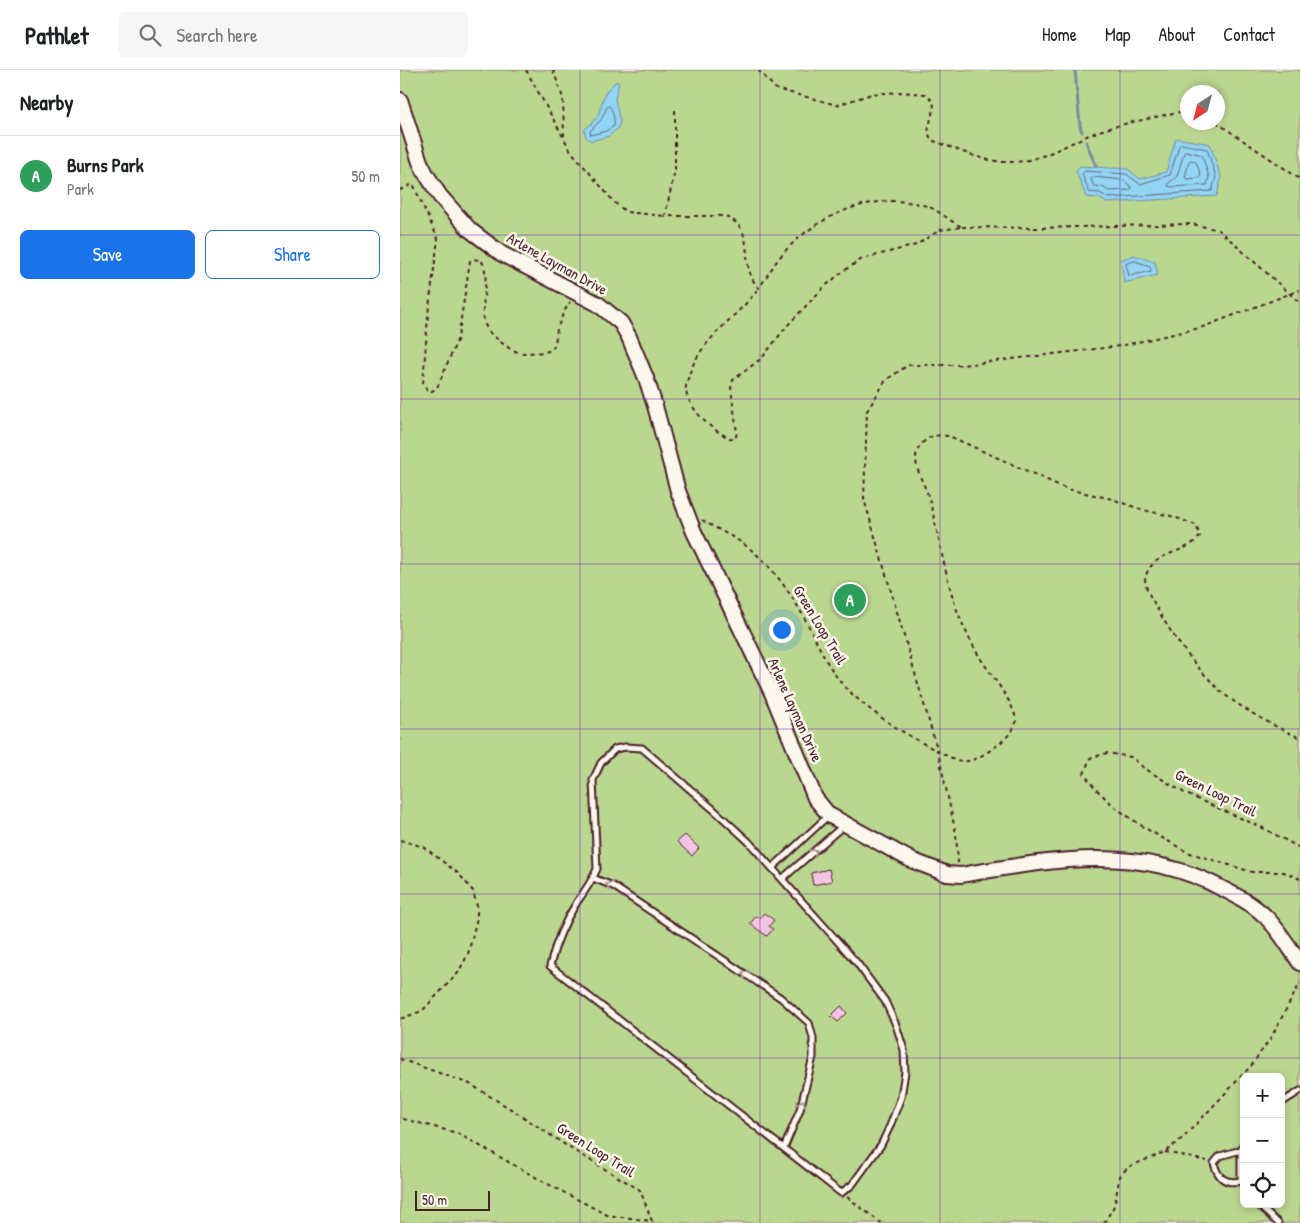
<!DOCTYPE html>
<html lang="en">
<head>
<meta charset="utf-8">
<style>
  :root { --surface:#fff; --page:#f6f6f6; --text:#202124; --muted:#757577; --line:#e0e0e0; --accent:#1a73e8 }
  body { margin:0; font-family:"Patrick Hand",sans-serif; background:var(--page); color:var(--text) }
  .controls { position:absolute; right:15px; bottom:15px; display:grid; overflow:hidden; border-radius:8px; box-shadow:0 2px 8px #0003 }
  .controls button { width:45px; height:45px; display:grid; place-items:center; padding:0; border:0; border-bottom:1px solid var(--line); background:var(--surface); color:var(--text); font:25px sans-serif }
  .compass { position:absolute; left:780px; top:15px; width:45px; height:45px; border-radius:50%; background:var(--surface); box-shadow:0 2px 8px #0003; rotate:216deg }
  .scale { position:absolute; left:15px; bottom:12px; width:75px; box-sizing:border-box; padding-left:5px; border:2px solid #4a1f2b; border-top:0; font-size:14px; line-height:18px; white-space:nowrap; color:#4a1f2b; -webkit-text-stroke:4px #fbf7ec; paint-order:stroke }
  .you { position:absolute; left:381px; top:559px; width:18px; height:18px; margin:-12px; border:4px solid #fff; border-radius:50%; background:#1a73e8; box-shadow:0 0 0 8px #1a73e833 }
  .badge { display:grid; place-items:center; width:32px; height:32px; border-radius:50%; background:var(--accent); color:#fff; font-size:16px; font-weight:700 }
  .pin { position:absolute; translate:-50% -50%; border:2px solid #fff; box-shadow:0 1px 5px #0006 }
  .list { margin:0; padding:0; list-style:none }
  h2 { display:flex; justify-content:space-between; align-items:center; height:65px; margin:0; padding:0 20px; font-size:21px }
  h2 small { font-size:16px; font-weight:400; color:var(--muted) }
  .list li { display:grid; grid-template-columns:32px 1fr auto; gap:15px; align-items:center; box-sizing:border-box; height:80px; padding:0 20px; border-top:1px solid var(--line) }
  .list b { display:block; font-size:19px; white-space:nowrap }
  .list p { margin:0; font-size:16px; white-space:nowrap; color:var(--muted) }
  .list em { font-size:16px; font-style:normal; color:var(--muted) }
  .actions { display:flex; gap:10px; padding:15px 20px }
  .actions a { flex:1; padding:11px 0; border:1px solid var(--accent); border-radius:8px; text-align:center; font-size:18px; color:var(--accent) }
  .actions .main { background:var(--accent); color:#fff }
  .icon { flex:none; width:28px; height:28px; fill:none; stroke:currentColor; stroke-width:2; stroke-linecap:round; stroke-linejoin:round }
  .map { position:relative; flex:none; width:900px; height:1153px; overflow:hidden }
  header { display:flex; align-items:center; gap:30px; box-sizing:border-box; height:70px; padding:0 25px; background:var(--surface); border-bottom:1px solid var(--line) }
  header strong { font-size:24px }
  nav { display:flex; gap:28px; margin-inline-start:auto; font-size:18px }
  .search { width:350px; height:45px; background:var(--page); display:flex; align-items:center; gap:12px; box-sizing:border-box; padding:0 18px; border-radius:8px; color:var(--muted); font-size:19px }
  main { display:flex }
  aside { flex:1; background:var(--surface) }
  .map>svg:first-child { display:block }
  .green { fill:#bad78f; stroke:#827b5d; fill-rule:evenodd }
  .water { fill:#91d4f3; stroke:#758ca3 }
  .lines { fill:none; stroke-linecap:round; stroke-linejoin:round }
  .shore { stroke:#66677b; stroke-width:1 }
  .stream { stroke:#758ca3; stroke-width:3 }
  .building { fill:#f5c3e3; stroke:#4a1f2b }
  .lane-casing { stroke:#4a1f2b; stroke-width:9 }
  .secondary-casing { stroke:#4a1f2b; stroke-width:18 }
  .path { stroke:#4a1f2b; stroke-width:2; stroke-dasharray:4 4; stroke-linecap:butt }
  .lane { stroke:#fbf7ec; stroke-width:5 }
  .secondary { stroke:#fbf7ec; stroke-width:14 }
  .oneway { stroke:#ab9695 }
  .grid { fill:none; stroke:#7b2cbf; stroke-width:1; stroke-opacity:0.55 }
  .labels { text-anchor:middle; stroke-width:5; stroke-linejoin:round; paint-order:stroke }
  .street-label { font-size:15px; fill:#4a1f2b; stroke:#fbf7ec }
</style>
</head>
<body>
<header>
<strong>Pathlet</strong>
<div class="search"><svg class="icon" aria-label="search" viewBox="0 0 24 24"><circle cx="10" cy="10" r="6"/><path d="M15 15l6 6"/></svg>Search here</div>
<nav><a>Home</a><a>Map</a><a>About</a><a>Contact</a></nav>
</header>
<main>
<aside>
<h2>Nearby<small></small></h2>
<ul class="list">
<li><span class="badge" style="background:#2e9e5b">A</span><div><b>Burns Park</b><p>Park</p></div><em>50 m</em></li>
</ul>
<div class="actions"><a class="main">Save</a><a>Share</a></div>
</aside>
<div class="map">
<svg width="900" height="1153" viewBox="0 0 900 1153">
  <rect width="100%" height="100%" fill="#f9e7e9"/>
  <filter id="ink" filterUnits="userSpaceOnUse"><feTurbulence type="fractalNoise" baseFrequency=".02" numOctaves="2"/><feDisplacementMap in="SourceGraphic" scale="10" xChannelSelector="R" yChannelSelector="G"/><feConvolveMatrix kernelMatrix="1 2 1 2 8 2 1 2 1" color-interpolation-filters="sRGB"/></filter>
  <g filter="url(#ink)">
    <!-- green -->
    <path class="green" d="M0 0H900V1153H0ZM788 22H818V52H788ZM844 1007H881V1134H844Z"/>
    <!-- water -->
    <g class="water">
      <path d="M217 11 219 13 215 29 220 52 218 58 209 66 191 71C186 68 184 65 185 59 201 46 198 44 204 26 206 20 212 15 217 11Z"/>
      <path d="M776 68 810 74 821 107 817 126 706 133 699 128 686 127 676 101 680 96 728 99 740 109 766 102Z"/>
      <path d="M734 185 755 192 758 205 724 213 721 190Z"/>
    </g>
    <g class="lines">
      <!-- shore -->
      <g class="shore">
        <path d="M209 36C213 40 215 50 214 56L206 61 191 65 190 61 201 50 207 37Z"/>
        <path d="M782 74 807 79 816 107 812 121 708 128 700 123 689 122 682 104 685 101 726 104 740 114 770 105 779 76Z"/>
        <path d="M786 81 802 85 809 107 807 115 771 117 768 116 769 113 777 106 784 83Z"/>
        <path d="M791 90 796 92 801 105 799 108 787 109 785 107 789 92Z"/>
        <path d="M694 107 724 110 732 118 730 120 709 121 702 117 694 116 691 110Z"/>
        <path d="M735 191 750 196 751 201 729 206 726 194Z"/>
      </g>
      <!-- stream -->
      <g class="stream">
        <path d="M675 0 680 56 682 62"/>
        <path d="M686 72 696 96"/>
      </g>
    </g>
    <!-- building -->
    <g class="building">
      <path d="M285 765 299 778 292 786 277 772Z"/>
      <path d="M429 799 432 811 413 815 411 803Z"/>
      <path d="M364 843 374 850 369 856 373 859 367 866 350 854 356 846 359 849Z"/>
      <path d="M441 936 447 943 438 952 431 946Z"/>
    </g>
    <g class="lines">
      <defs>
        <g id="lane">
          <path d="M225 677 242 678 313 739 348 771 457 893 485 931 496 955 504 980 505 1002 501 1027 490 1056 481 1075 452 1115 441 1123 150 896C155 874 165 851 177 832 185 821 192 811 197 799L193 710 201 693 215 679Z"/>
          <path d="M372 798 429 745"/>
          <path d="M193 808 213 816 381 928 409 953 413 968V987L400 1040 384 1078"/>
          <path d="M382 809 444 755"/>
          <path d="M881 1033 900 1021"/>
          <path d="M844 1073 841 1080 820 1086 814 1093C818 1109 826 1114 841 1111L844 1115"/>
          <path d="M841 1080V1111"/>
          <path d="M857 1134 878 1153"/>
        </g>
        <path id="secondary" d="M0 30 20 92 26 104 40 126 70 160 102 184 198 234 221 253 229 267 246 308 255 336 278 421 294 462 372 623 415 728 429 745 511 790 547 804 561 805C650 790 738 773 821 818 837 826 853 834 866 847 879 860 889 877 900 893"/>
      </defs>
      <!-- lane casing -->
      <use href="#lane" class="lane-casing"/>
      <!-- secondary casing -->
      <use href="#secondary" class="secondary-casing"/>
      <!-- path -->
      <g class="path">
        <path d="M126 0 171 81 214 132 226 142 265 146"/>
        <path d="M153 0 163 28 164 68"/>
        <path d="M358 0 376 19 437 35 472 24 500 22 525 24 530 28 534 35 528 62 531 70C557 79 585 93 612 92 647 91 674 68 706 59 729 52 754 48 777 42L788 44"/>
        <path d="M275 40V100L265 146H325C360 161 336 195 359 218 368 205 376 190 388 178 422 143 475 122 523 135 537 138 549 151 562 157L540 160 516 175 462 189 442 202 423 218 386 257 362 288 333 310 331 318 337 363 335 369H332C318 363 305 354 296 341 292 336 286 327 286 320 285 316 288 310 289 305 301 268 337 248 359 218"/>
        <path d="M816 52 900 109"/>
        <path d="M0 120 13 114 38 169 28 245 23 314 28 321H32L37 318 58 268 70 191 73 189 81 190C93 207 76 239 87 259 90 264 96 268 101 272 108 278 116 283 125 283 132 282 147 284 152 279 157 274 155 263 158 257 161 248 165 239 170 232"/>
        <path d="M562 157 639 158 792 154 819 160 900 233"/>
        <path d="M302 450C315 458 330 465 342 473 369 491 390 522 405 549 418 573 427 598 446 618 478 650 518 672 558 691 561 691 566 691 569 691 582 688 616 665 616 651 616 635 588 601 579 586 573 576 568 566 563 555 546 517 540 468 529 428 525 415 516 402 516 388 516 378 525 368 534 366 538 365 545 366 549 366L667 419 712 429 743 440 771 446 796 455 800 466C786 485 755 480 746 505 742 516 753 530 758 540 772 565 786 584 805 605 811 611 817 619 824 624 847 642 874 656 900 668"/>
        <path d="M0 770 24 777 59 804 73 821 77 836V848L68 884 58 903 22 941 0 949"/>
        <path d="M900 778 863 758 786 724 744 698 731 687 707 683 690 688 684 704 697 720 716 738 745 758 787 782 852 802H884L900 809"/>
        <path d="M558 793 556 764 538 682 464 429 467 341 486 310 508 295H563L720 276 800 258 900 220"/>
        <path d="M0 989 70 1014 119 1044 173 1080 240 1120 252 1151 207 1145 146 1113 57 1063 0 1048"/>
        <path d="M765 1082 807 1091"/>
        <path d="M447 1127 481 1153"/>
        <path d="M704 1153 714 1136 720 1106 728 1097 765 1082 784 1067 851 996 872 966 900 913"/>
      </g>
      <!-- lane -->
      <use href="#lane" class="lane"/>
      <!-- secondary -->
      <use href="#secondary" class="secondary"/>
    </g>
    <!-- one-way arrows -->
    <defs><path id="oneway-chevron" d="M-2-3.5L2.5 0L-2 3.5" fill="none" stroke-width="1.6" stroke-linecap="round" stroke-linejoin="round" transform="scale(1.25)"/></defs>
    <g class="oneway">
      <use href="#oneway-chevron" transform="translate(414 782) rotate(-41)"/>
      <use href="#oneway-chevron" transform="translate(209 815) rotate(-154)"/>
      <use href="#oneway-chevron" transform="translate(345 904) rotate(-146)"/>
      <use href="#oneway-chevron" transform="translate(402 1033) rotate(-74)"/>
    </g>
  </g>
  <!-- grid -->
  <path class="grid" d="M180 0V1153M360 0V1153M540 0V1153M720 0V1153M0 165H900M0 329H900M0 494H900M0 659H900M0 824H900M0 988H900"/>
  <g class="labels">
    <!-- street labels -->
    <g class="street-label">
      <text transform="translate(157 194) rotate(29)" y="5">Arlene Layman Drive</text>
      <text transform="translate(420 555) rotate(59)" y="5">Green Loop Trail</text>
      <text transform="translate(395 640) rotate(66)" y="5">Arlene Layman Drive</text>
      <text transform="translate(816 723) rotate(26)" y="5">Green Loop Trail</text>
      <text transform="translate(196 1080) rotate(32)" y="5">Green Loop Trail</text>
    </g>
  </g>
</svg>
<div class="controls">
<button>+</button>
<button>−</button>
<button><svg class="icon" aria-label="locate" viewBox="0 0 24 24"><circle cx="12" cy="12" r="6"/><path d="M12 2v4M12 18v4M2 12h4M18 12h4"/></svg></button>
</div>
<svg class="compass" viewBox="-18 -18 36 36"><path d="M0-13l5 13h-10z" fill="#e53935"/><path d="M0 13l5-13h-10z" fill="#757577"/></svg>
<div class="scale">50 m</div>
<div class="you"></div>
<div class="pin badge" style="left:450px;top:530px;background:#2e9e5b">A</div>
</div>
</main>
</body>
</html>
